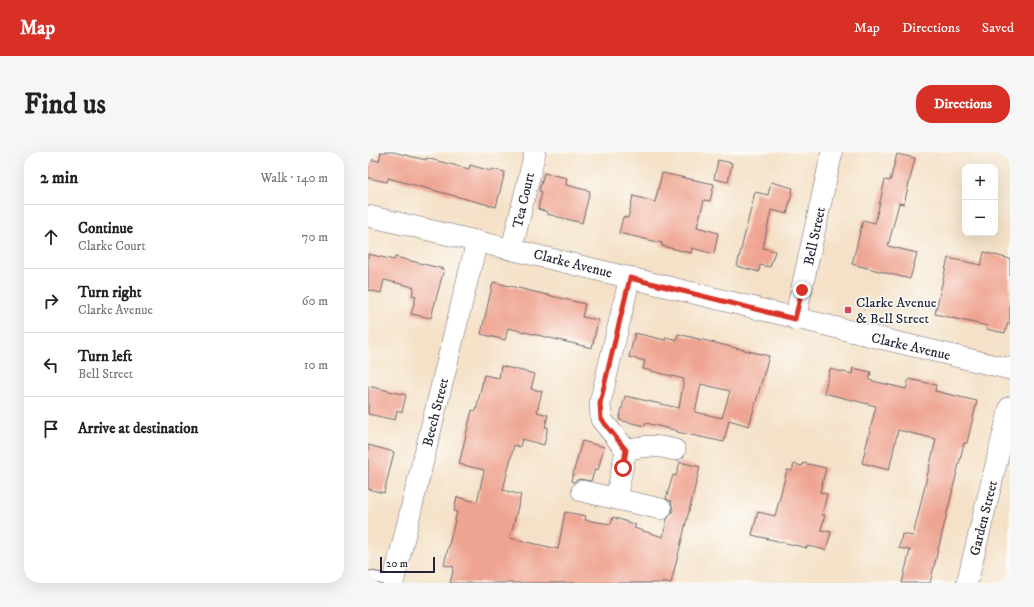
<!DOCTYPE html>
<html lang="en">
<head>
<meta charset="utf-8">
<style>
  :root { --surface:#fff; --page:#f6f6f6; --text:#222; --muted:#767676; --line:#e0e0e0; --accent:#d93025 }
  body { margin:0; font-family:"IM FELL DW Pica",serif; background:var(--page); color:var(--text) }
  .controls { position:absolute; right:12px; top:12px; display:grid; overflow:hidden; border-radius:8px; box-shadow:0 4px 16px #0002 }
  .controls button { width:36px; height:36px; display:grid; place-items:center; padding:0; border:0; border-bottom:1px solid var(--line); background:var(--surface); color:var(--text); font:20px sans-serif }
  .scale { position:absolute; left:12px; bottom:10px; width:55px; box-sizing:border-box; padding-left:4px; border:2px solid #22223b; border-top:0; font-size:11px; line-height:14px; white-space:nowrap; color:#22223b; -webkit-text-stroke:3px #fdfcf7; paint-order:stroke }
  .stop { position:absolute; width:12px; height:12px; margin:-9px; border:3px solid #d93025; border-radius:50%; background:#fff }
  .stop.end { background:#d93025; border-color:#fff; box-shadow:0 1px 4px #0008 }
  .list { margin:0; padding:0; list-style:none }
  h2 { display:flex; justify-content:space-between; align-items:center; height:52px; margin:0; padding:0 16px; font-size:17px }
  h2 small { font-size:13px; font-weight:400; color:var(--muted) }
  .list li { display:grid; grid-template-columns:26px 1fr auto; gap:12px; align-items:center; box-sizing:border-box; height:64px; padding:0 16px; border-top:1px solid var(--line) }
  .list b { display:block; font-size:15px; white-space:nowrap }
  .list p { margin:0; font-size:13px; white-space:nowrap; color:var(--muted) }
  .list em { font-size:13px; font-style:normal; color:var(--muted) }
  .icon { flex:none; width:22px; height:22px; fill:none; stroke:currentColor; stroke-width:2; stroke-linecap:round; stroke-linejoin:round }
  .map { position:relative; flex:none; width:642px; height:431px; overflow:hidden; border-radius:16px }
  header { display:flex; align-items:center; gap:24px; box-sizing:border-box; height:56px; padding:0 20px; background:var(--accent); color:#fff }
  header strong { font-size:19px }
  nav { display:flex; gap:22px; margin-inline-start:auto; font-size:14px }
  .intro { display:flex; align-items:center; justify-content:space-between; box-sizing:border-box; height:96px; padding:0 24px }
  h1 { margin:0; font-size:28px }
  .button { padding:10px 18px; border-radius:16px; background:var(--accent); color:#fff; font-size:14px; font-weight:700 }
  main { display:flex; gap:24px; padding:0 24px }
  aside { flex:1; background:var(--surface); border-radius:16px; box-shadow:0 4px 16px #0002 }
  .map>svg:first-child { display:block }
  .building { fill:#efa492; fill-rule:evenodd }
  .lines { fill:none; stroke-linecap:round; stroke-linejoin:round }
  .service-casing { stroke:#6c656c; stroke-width:12 }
  .minor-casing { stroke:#6c656c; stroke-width:22 }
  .service { stroke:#fff; stroke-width:10 }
  .minor { stroke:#fff; stroke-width:21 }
  .route { stroke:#d93025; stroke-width:5 }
  .poi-dot { fill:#d1495b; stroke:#fdfcf7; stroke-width:1.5 }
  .labels { text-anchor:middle; stroke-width:3; stroke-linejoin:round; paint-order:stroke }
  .street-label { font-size:14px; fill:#22223b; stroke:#fdfcf7 }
  .poi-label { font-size:14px; fill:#22223b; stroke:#fdfcf7; text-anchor:start }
</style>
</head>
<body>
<header>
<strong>Map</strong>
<nav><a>Map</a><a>Directions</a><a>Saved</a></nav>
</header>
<div class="intro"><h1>Find us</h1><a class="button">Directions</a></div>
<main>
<aside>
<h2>2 min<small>Walk · 140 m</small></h2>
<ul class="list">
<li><svg class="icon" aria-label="ahead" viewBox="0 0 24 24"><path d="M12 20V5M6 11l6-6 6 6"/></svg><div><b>Continue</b><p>Clarke Court</p></div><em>70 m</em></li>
<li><svg class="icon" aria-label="right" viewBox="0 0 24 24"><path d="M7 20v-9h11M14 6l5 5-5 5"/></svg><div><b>Turn right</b><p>Clarke Avenue</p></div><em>60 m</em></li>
<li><svg class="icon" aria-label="left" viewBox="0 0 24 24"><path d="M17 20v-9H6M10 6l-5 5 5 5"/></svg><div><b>Turn left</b><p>Bell Street</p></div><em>10 m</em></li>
<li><svg class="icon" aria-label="arrive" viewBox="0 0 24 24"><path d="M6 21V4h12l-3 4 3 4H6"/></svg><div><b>Arrive at destination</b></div></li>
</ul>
</aside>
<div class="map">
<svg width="642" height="431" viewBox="0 0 642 431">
  <rect width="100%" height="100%" fill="#fdfcf7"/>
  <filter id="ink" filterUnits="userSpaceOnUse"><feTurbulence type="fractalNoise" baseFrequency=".025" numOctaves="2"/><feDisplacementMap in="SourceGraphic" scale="8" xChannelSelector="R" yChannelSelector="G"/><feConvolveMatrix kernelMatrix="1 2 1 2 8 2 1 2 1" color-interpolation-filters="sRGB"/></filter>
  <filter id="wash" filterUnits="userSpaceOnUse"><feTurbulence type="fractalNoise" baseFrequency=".012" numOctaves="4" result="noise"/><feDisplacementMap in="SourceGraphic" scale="16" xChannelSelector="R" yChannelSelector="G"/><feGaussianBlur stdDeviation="0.9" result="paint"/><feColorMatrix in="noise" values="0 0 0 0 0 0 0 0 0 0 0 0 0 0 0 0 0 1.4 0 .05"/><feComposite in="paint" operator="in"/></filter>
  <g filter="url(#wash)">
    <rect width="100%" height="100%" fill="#f4e1c7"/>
    <g id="blocks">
      <!-- building -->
      <g class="building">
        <path d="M13 0H25L58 8V6L101 17 102 13 123 19 124 17 137 20 128 55 20 26 19 30 0 26V7L11 9Z"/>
        <path d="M529 2 547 6 536 52 531 51 520 94 549 101 542 127 484 112 495 68 507 71 517 28 522 29Z"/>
        <path d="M350 8 364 11 360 30 346 27Z"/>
        <path d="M176 21 199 26 198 33 222 39 214 71 179 62V60L170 57 174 40 171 39Z"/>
        <path d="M294 21 346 32 342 49 336 48 329 75 350 81 346 102 324 96 323 101 294 94V91L251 81 255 65 260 66 265 44 287 50Z"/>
        <path d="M403 30 425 36 419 62 403 58 395 96 407 99 402 115 392 113 391 120 369 114 387 40 400 43Z"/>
        <path d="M616 100 642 107V172L640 171 637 181 618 177 619 174 567 162 580 106 613 113Z"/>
        <path d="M0 102 26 108 27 105 76 117 63 166 43 162 48 144 44 143 46 135 16 128 13 141 0 138Z"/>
        <path d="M125 130 217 152 214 165 230 168 224 196 140 176 137 188 113 182Z"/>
        <path d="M267 181 297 188 298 185 309 188 310 182 401 204 381 274 361 268 356 290 309 280 310 279 278 271 277 274 251 268 257 244 311 256 316 227 275 217 277 209 261 205ZM333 232 362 239 354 266 327 260Z"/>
        <path d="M133 214 167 222 163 237 174 239 169 260 180 263 177 275H180L176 293 154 287 152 295 146 293 135 338 153 343 142 386 190 397 197 360 218 364 217 368 243 372 245 365 268 373 266 376 295 385 299 367 305 359 303 349 298 347 305 323 308 324 312 310 332 315 303 431H82L86 415 76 413 89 360 86 359 89 345 109 350 116 318 91 312 104 258 108 259 116 223 131 226Z"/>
        <path d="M485 216 503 220 501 228 538 237 541 227 568 233 567 239 609 249 599 291H596L562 431H534L542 398 531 396 534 382 545 384 568 287 530 278 521 318 494 311 508 254 456 241 462 217 484 222Z"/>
        <path d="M0 234 38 243 34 260 29 259 27 268 0 262Z"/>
        <path d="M214 289 236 295 230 318 227 317 223 329 211 327 206 330 203 329Z"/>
        <path d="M0 293 26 300 16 341 0 337Z"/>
        <path d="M435 311 458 316 452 340 459 342 454 363H457L453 378 463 380 458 398 439 394V396L384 383 390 360 407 364 419 318 424 319 426 312 434 314Z"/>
      </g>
    </g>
  </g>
  <g filter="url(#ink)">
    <use href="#blocks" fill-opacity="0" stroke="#6c656c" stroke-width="1"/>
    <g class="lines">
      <defs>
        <path id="service" d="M0 424 25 429"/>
        <g id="minor">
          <path d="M0 64C215 113 428 167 642 217"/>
          <path d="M144 96 167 0"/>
          <path d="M427 167 464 0"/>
          <path d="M258 298C278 293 288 293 307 298"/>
          <path d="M214 339 293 357"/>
          <path d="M248 346 258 298 233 267 232 251 262 125"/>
          <path d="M25 431 109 89"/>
          <path d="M599 431 642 255"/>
        </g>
      </defs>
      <!-- service casing -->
      <use href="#service" class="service-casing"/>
      <!-- minor casing -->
      <use href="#minor" class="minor-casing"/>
      <!-- service -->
      <use href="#service" class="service"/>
      <!-- minor -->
      <use href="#minor" class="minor"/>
    </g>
  </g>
  <g class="lines" filter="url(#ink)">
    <!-- route -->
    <path class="route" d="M255 316 258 298 233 267 232 251 262 126 427 167 434 138"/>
  </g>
  <!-- markers -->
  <rect class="poi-dot" x="476" y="154" width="8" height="8" rx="2"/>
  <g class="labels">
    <!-- street labels -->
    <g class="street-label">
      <text transform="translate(155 48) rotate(-77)" y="5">Tea Court</text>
      <text transform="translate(446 84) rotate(-78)" y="5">Bell Street</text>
      <text transform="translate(205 111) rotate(14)" y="5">Clarke Avenue</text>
      <text transform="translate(543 194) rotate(13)" y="5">Clarke Avenue</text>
      <text transform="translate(67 260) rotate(-76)" y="5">Beech Street</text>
      <text transform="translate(615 366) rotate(-76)" y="5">Garden Street</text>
    </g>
    <!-- poi labels -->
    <g class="poi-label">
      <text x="488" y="155">Clarke Avenue<tspan x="488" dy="16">&amp; Bell Street</tspan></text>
    </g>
  </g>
</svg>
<div class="controls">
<button>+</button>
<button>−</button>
</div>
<div class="scale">20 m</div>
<div class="stop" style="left:255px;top:316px"></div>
<div class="stop end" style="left:434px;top:138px"></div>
</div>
</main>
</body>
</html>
